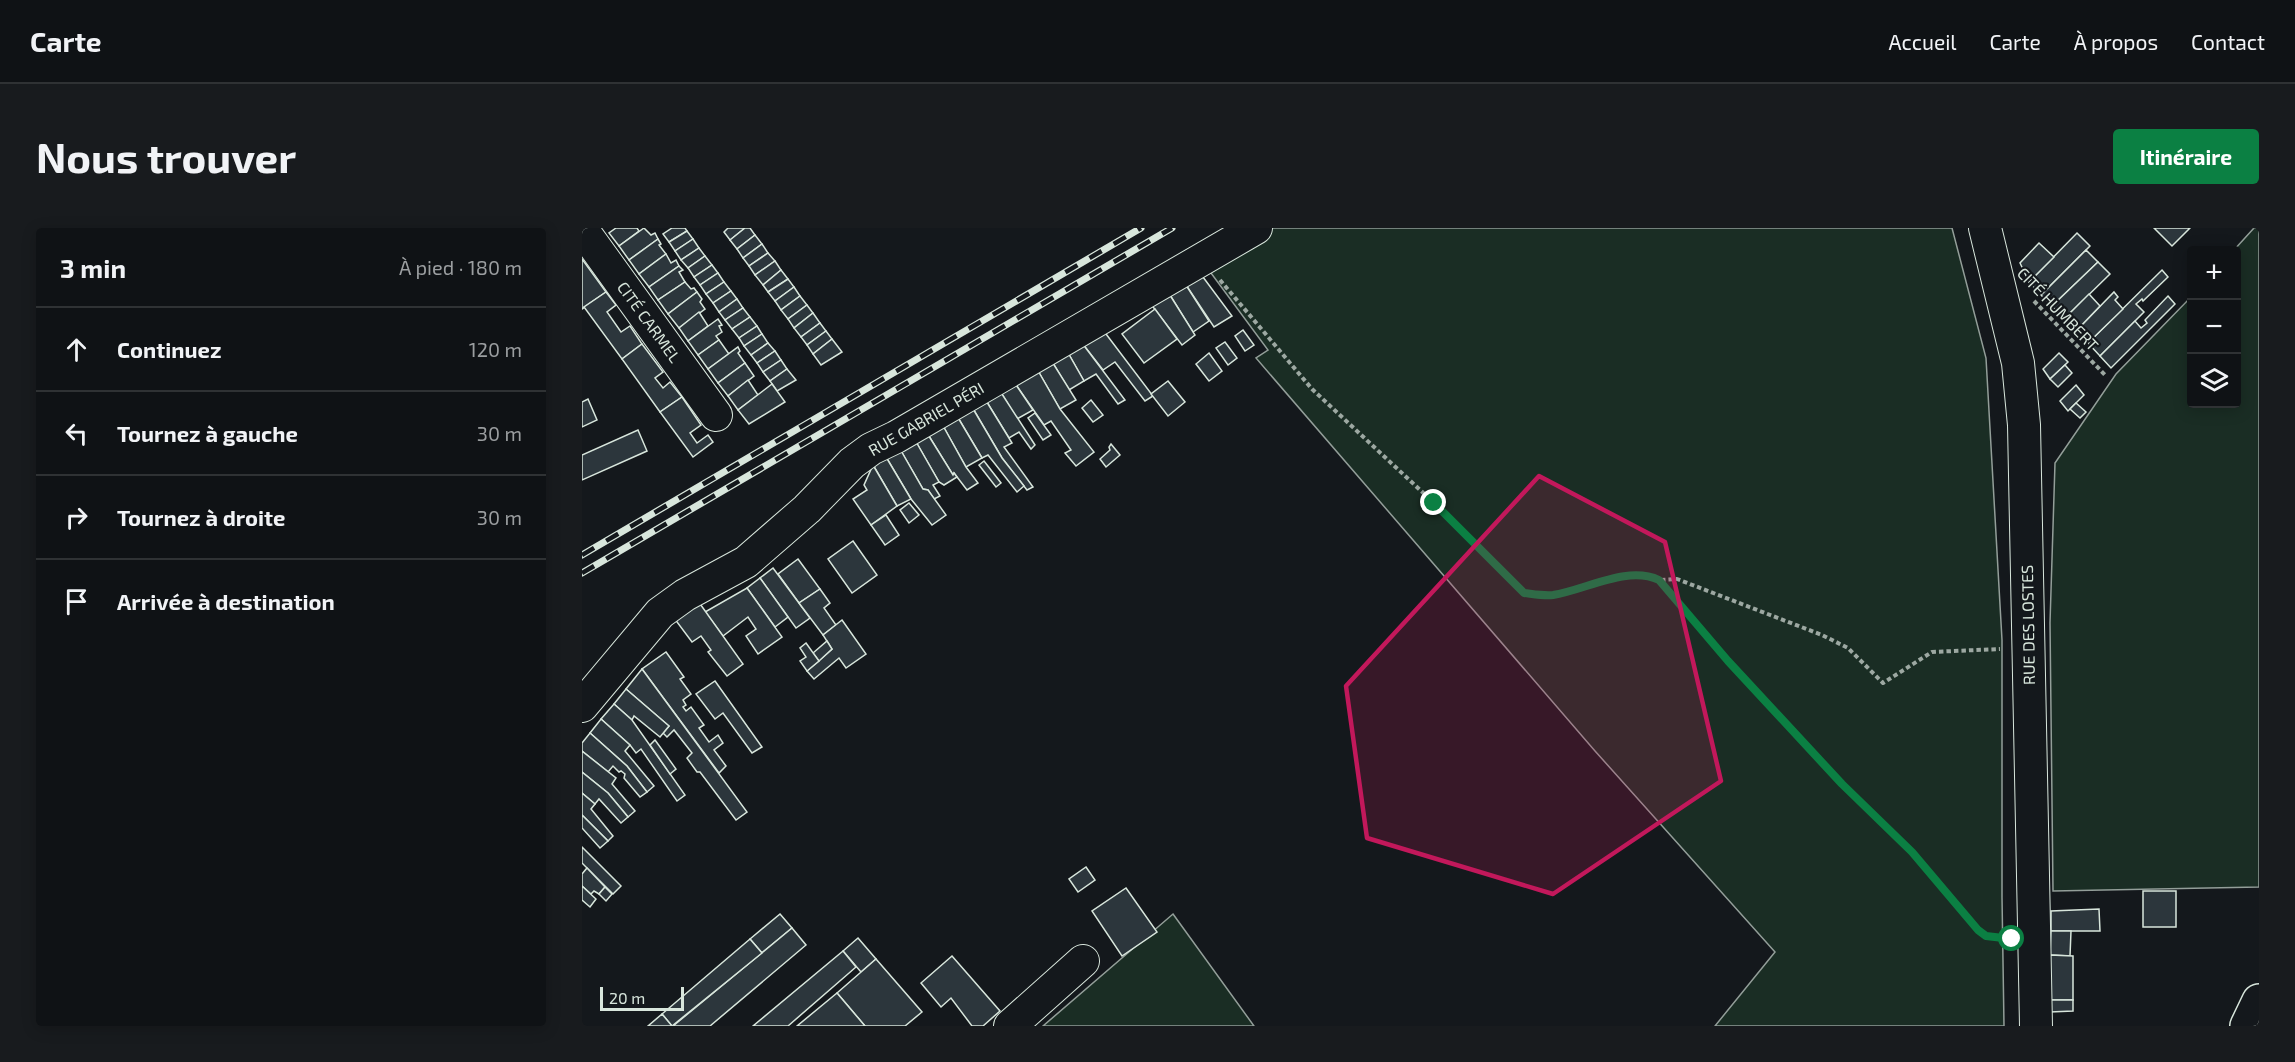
<!DOCTYPE html>
<html lang="fr">
<head>
<meta charset="utf-8">
<style>
  :root { --surface:#0f1215; --page:#181b1e; --text:#f1f3f6; --muted:#9b9ea0; --line:#2f3234; --accent:#0b8043 }
  body { margin:0; font-family:"Exo 2",sans-serif; background:var(--page); color:var(--text) }
  .controls { position:absolute; right:18px; top:18px; display:grid; overflow:hidden; border-radius:6px; box-shadow:0 3px 15px #0003 }
  .controls button { width:54px; height:54px; display:grid; place-items:center; padding:0; border:0; border-bottom:2px solid var(--line); background:var(--surface); color:var(--text); font:30px sans-serif }
  .scale { position:absolute; left:18px; bottom:15px; width:84px; box-sizing:border-box; padding-left:6px; border:3px solid #d8e6dc; border-top:0; font-size:16px; line-height:21px; white-space:nowrap; color:#d8e6dc; -webkit-text-stroke:4px #14181c; paint-order:stroke }
  .stop { position:absolute; width:18px; height:18px; margin:-14px; border:4px solid #0b8043; border-radius:50%; background:#fff }
  .stop.end { background:#0b8043; border-color:#fff; box-shadow:0 2px 6px #0008 }
  .list { margin:0; padding:0; list-style:none }
  h2 { display:flex; justify-content:space-between; align-items:center; height:78px; margin:0; padding:0 24px; font-size:26px }
  h2 small { font-size:20px; font-weight:400; color:var(--muted) }
  .list li { display:grid; grid-template-columns:39px 1fr auto; gap:18px; align-items:center; box-sizing:border-box; height:84px; padding:0 24px; border-top:2px solid var(--line) }
  .list b { display:block; font-size:22px; white-space:nowrap }
  .list em { font-size:20px; font-style:normal; color:var(--muted) }
  .icon { flex:none; width:33px; height:33px; fill:none; stroke:currentColor; stroke-width:2; stroke-linecap:round; stroke-linejoin:round }
  .map { position:relative; flex:none; width:1677px; height:798px; overflow:hidden; border-radius:6px }
  header { display:flex; align-items:center; gap:36px; box-sizing:border-box; height:84px; padding:0 30px; background:var(--surface); border-bottom:2px solid var(--line) }
  header strong { font-size:28px }
  nav { display:flex; gap:33px; margin-inline-start:auto; font-size:21px }
  .intro { display:flex; align-items:center; justify-content:space-between; box-sizing:border-box; height:144px; padding:0 36px }
  h1 { margin:0; font-size:42px }
  .button { padding:15px 27px; border-radius:6px; background:var(--accent); color:#fff; font-size:21px; font-weight:700 }
  main { display:flex; gap:36px; padding:0 36px }
  aside { flex:1; background:var(--surface); border-radius:6px; box-shadow:0 3px 15px #0003 }
  .map>svg:first-child { display:block }
  .green { fill:#1a2d24; stroke:#939e99; stroke-width:1.5 }
  .building { fill:#2c363c; stroke:#d8e6dc; stroke-width:1.5 }
  .lines { fill:none; stroke-linecap:round; stroke-linejoin:round }
  .minor-casing { stroke:#d8e6dc; stroke-width:34 }
  .major-casing { stroke:#d8e6dc; stroke-width:36 }
  .path { stroke:#9da8a2; stroke-width:4; stroke-dasharray:4.5 3; stroke-linecap:butt }
  .minor { stroke:#14181c; stroke-width:32 }
  .major { stroke:#14181c; stroke-width:33 }
  .rail-casing { stroke:#d8e6dc; stroke-width:7 }
  .rail { stroke:#14181c; stroke-width:4.5; stroke-dasharray:14; stroke-linecap:butt }
  .route { stroke:#0b8043; stroke-width:8 }
  .marked { fill:#c2185b; fill-opacity:0.2; stroke:#c2185b; stroke-width:4.5; stroke-linejoin:round }
  .labels { text-anchor:middle; stroke-width:4.5; stroke-linejoin:round; paint-order:stroke }
  .street-label { font-size:16px; fill:#d8e6dc; stroke:#14181c }
</style>
</head>
<body>
<header>
<strong>Carte</strong>
<nav><a>Accueil</a><a>Carte</a><a>À propos</a><a>Contact</a></nav>
</header>
<div class="intro"><h1>Nous trouver</h1><a class="button">Itinéraire</a></div>
<main>
<aside>
<h2>3 min<small>À pied · 180 m</small></h2>
<ul class="list">
<li><svg class="icon" aria-label="ahead" viewBox="0 0 24 24"><path d="M12 20V5M6 11l6-6 6 6"/></svg><div><b>Continuez</b></div><em>120 m</em></li>
<li><svg class="icon" aria-label="left" viewBox="0 0 24 24"><path d="M17 20v-9H6M10 6l-5 5 5 5"/></svg><div><b>Tournez à gauche</b></div><em>30 m</em></li>
<li><svg class="icon" aria-label="right" viewBox="0 0 24 24"><path d="M7 20v-9h11M14 6l5 5-5 5"/></svg><div><b>Tournez à droite</b></div><em>30 m</em></li>
<li><svg class="icon" aria-label="arrive" viewBox="0 0 24 24"><path d="M6 21V4h12l-3 4 3 4H6"/></svg><div><b>Arrivée à destination</b></div></li>
</ul>
</aside>
<div class="map">
<svg width="1677" height="798" viewBox="0 0 1677 798">
  <rect width="100%" height="100%" fill="#14181c"/>
  <!-- green -->
  <g class="green">
    <path d="M653 0H1370L1404 130 1420 412V669L1422 798H1133L1193 724 1013 523 674 130 686 122 626 41Z"/>
    <path d="M1672 0H1677V659L1471 663 1468 395 1473 235 1534 146 1609 69 1610 176H1654V22H1652Z"/>
    <path d="M591 686 672 798H461Z"/>
  </g>
  <!-- building -->
  <g class="building">
    <path d="M34 0H55L57 3 37 18 27 5Z"/>
    <path d="M62 0 69 7 73 5 76 11 47 32 37 18Z"/>
    <path d="M90 0H103L105 3 87 14 81 6Z"/>
    <path d="M146 0H163L148 12 142 4Z"/>
    <path d="M163 0H168L173 7 155 21 148 12Z"/>
    <path d="M1572 0H1608L1590 18Z"/>
    <path d="M105 3 111 11 93 23 87 14Z"/>
    <path d="M1495 5 1508 18 1459 67 1447 54Z"/>
    <path d="M173 7 180 16 161 30 155 21Z"/>
    <path d="M76 11 79 16 77 17 84 26 57 46 47 32Z"/>
    <path d="M111 11 117 20 99 32 93 23Z"/>
    <path d="M1457 15 1472 29 1447 54 1438 35Z"/>
    <path d="M180 16 186 25 167 38 161 30Z"/>
    <path d="M117 20 123 28 106 40 99 32Z"/>
    <path d="M1504 22 1516 34 1470 78 1459 67Z"/>
    <path d="M186 25 193 33 173 47 167 38Z"/>
    <path d="M84 26 89 35 94 32 97 38 67 59 57 46Z"/>
    <path d="M123 28 130 37 112 49 106 40Z"/>
    <path d="M0 31 24 64 0 81Z"/>
    <path d="M193 33 199 42 181 57 173 47Z"/>
    <path d="M1516 34 1528 46 1482 91 1470 78Z"/>
    <path d="M130 37 136 45 118 57 112 49Z"/>
    <path d="M97 38 101 42 97 44 103 54 76 72 67 59Z"/>
    <path d="M199 42 206 51 186 64 181 57Z"/>
    <path d="M1580 42 1586 49 1561 73 1560 71 1554 76 1562 84 1518 128 1506 115Z"/>
    <path d="M136 45 142 54 124 66 118 57Z"/>
    <path d="M618 45 650 88 632 99 602 54Z"/>
    <path d="M206 51 212 59 193 73 186 64Z"/>
    <path d="M103 54 109 61 112 60 115 64 86 86 76 72Z"/>
    <path d="M142 54 149 63 131 75 124 66Z"/>
    <path d="M602 54 627 93 611 104 586 64Z"/>
    <path d="M212 59 218 68 199 82 193 73Z"/>
    <path d="M149 63 155 71 137 84 131 75Z"/>
    <path d="M24 64 34 77 25 84 39 104 48 98 60 116 40 131 2 79Z"/>
    <path d="M115 64 120 71 118 74 123 81 97 100 86 86Z"/>
    <path d="M586 64 613 107 600 117 568 75Z"/>
    <path d="M1532 64 1536 69 1533 72 1541 81 1506 115 1494 103Z"/>
    <path d="M1507 66 1518 78 1494 103 1482 91Z"/>
    <path d="M218 68 225 77 206 91 199 82Z"/>
    <path d="M1586 68 1593 76 1529 140 1518 128 1553 93 1559 100 1565 95 1563 92Z"/>
    <path d="M155 71 161 80 143 92 137 84Z"/>
    <path d="M225 77 231 85 212 100 206 91Z"/>
    <path d="M161 80 168 89 150 101 143 92Z"/>
    <path d="M573 81 595 111 562 135 540 106Z"/>
    <path d="M117 84 126 98 106 113 97 100Z"/>
    <path d="M231 85 238 95 219 109 212 100Z"/>
    <path d="M168 89 175 98 157 110 150 101Z"/>
    <path d="M136 91 140 97 137 98 140 104 134 108 137 112 116 127 106 113Z"/>
    <path d="M238 95 244 103 225 117 219 109Z"/>
    <path d="M175 98 180 106 162 118 157 110Z"/>
    <path d="M521 102 571 168 563 173 533 134 521 142 500 115Z"/>
    <path d="M661 102 672 117 663 123 653 108Z"/>
    <path d="M244 103 250 111 231 126 225 117Z"/>
    <path d="M180 106 186 115 169 127 162 118Z"/>
    <path d="M250 111 260 124 239 137 231 126Z"/>
    <path d="M137 112 147 126 126 141 116 127Z"/>
    <path d="M643 114 655 130 646 137 634 120Z"/>
    <path d="M186 115 193 123 175 135 169 127Z"/>
    <path d="M500 115 543 172 536 176 514 146 502 153 485 123Z"/>
    <path d="M60 116 81 144 73 150 81 160 88 154 100 169 78 184 40 131Z"/>
    <path d="M156 119 158 123 156 125 163 135 136 155 126 141Z"/>
    <path d="M193 123 199 132 181 144 175 135Z"/>
    <path d="M485 123 502 153 487 162 469 132Z"/>
    <path d="M627 125 640 143 627 153 614 136Z"/>
    <path d="M1477 125 1486 134 1468 151 1461 141Z"/>
    <path d="M199 132 205 141 188 153 181 144Z"/>
    <path d="M469 132 494 172 478 181 455 141Z"/>
    <path d="M163 135 172 148 146 168 136 155Z"/>
    <path d="M1483 137 1490 145 1476 159 1468 151Z"/>
    <path d="M205 141 214 152 195 163 188 153Z"/>
    <path d="M455 141 478 181 512 224 494 238 483 225 489 222 469 193 462 197 432 154Z"/>
    <path d="M166 152 176 167 156 182 146 168Z"/>
    <path d="M586 153 603 174 586 188 569 166Z"/>
    <path d="M432 154 451 182 435 191 418 163Z"/>
    <path d="M190 156 203 174 167 196 156 182Z"/>
    <path d="M1494 157 1502 167 1486 183 1478 173Z"/>
    <path d="M418 163 453 217 449 221 437 204 427 210 403 171Z"/>
    <path d="M100 169 119 197 108 205 115 215 126 207 131 214 111 229 78 184Z"/>
    <path d="M6 171 15 192 0 199V174Z"/>
    <path d="M403 171 430 215 422 219 451 259 445 262 420 230 390 179Z"/>
    <path d="M509 172 521 187 511 194 500 180Z"/>
    <path d="M1494 175 1504 184 1498 190 1488 181Z"/>
    <path d="M390 179 420 230 442 258 435 264 406 227 400 230 375 188Z"/>
    <path d="M453 185 469 207 461 212 446 190Z"/>
    <path d="M375 188 400 230 384 239 360 196Z"/>
    <path d="M360 196 384 239 396 255 385 262 372 245 371 247 345 205Z"/>
    <path d="M56 202 65 223 0 252V227Z"/>
    <path d="M345 205 371 247 372 245 375 249 362 257 357 254 333 212Z"/>
    <path d="M333 212 357 254 351 257 358 268 352 271 346 262 341 261 318 221Z"/>
    <path d="M529 216 538 227 524 239 518 231 528 222 527 219Z"/>
    <path d="M318 221 341 261 346 262 364 287 350 297 329 271 304 229Z"/>
    <path d="M304 229 329 271 315 278 291 237Z"/>
    <path d="M402 233 419 255 414 259 397 237Z"/>
    <path d="M291 237 315 278 289 297 271 271 285 262 282 257Z"/>
    <path d="M327 275 337 287 327 295 318 282Z"/>
    <path d="M304 287 317 307 303 317 289 297Z"/>
    <path d="M271 313 295 347 270 365 246 331Z"/>
    <path d="M216 331 238 361 217 375 196 346Z"/>
    <path d="M191 340 228 390 214 400 178 350Z"/>
    <path d="M178 350 206 389 193 399 165 360Z"/>
    <path d="M165 360 200 409 176 426 164 408 174 401 166 389 141 408 123 384Z"/>
    <path d="M238 361 248 375 242 380 254 397 241 407 217 375Z"/>
    <path d="M116 373 161 436 145 448 126 424 129 422 119 408 110 414 92 390Z"/>
    <path d="M260 392 284 426 264 440 257 430 232 451 225 443 250 421 241 407Z"/>
    <path d="M245 413 250 421 237 433 231 425Z"/>
    <path d="M224 415 237 433 225 443 218 433 224 429 218 420Z"/>
    <path d="M84 424 102 449 98 451 109 466 101 472 104 477 101 479 104 483 109 479 122 497 117 500 127 514 136 507 141 515 132 522 144 538 137 545 60 441Z"/>
    <path d="M60 441 165 584 154 592 118 544H115L105 530 110 525 92 502 85 509 81 505 87 498 44 461Z"/>
    <path d="M133 453 180 519 170 525 141 485 133 491 114 466Z"/>
    <path d="M44 461 87 498 78 509 52 488 50 492 32 476Z"/>
    <path d="M32 476 50 492 103 567 95 573 59 521 54 525 48 517 19 491Z"/>
    <path d="M19 491 48 517 43 523 72 558 65 564 45 538 8 505Z"/>
    <path d="M8 505 45 538 65 564 58 569 42 550 43 546 39 543 37 544 31 538 26 544 0 523V515Z"/>
    <path d="M73 512 94 541 88 546 68 517Z"/>
    <path d="M0 523 34 550 30 556 53 583 46 589 26 565 0 544Z"/>
    <path d="M0 544 26 565 46 589 39 595 17 571 13 576 0 565Z"/>
    <path d="M0 565 13 576 9 581 31 608 26 613 0 587Z"/>
    <path d="M0 587 26 613 18 620 0 600Z"/>
    <path d="M0 619 39 658 31 666 0 635Z"/>
    <path d="M504 639 513 652 496 664 487 651Z"/>
    <path d="M5 640 23 659 17 666 12 663 9 666 0 658V646Z"/>
    <path d="M0 658 14 671 8 679 0 672Z"/>
    <path d="M23 659 30 666 24 673 17 666Z"/>
    <path d="M544 660 575 704 540 728 510 683Z"/>
    <rect x="1561" y="663" width="33" height="36"/>
    <path d="M1517 681 1518 703H1469V683Z"/>
    <path d="M198 686 210 700 180 725 168 711Z"/>
    <path d="M210 700 224 717 128 798H91Z"/>
    <path d="M1469 703H1489L1488 728 1468 727Z"/>
    <path d="M276 710 294 731 279 744 261 723Z"/>
    <path d="M168 711 180 725 90 798 80 786Z"/>
    <path d="M261 723 274 739 206 798H171Z"/>
    <path d="M1468 727 1491 728V772H1468Z"/>
    <path d="M370 728 418 783 401 798H390L369 770 359 779 339 755Z"/>
    <path d="M294 731 340 784 323 798H283L255 765Z"/>
    <path d="M255 765 283 798H215Z"/>
    <path d="M1468 772H1491V783L1468 784Z"/>
    <path d="M80 786 90 798H66Z"/>
  </g>
  <g class="lines">
    <defs>
      <g id="minor">
        <path d="M1403 0 1436 135 1442 197 1454 798"/>
        <path d="M0 1 134 187"/>
        <path d="M0 478 78 385 103 367 164 334 225 281 270 235 289 221 314 209 674 0"/>
        <path d="M428 798 501 733"/>
      </g>
      <path id="major" d="M1665 798 1677 773"/>
    </defs>
    <!-- minor casing -->
    <use href="#minor" class="minor-casing"/>
    <!-- major casing -->
    <use href="#major" class="major-casing"/>
    <!-- path -->
    <g class="path">
      <path d="M638 52 730 161 852 275 942 365 970 367 1045 348 1067 347 1077 352 1095 351 1240 407 1266 420 1301 455 1350 424 1418 421"/>
      <path d="M1452 73 1524 148"/>
      <path d="M1078 353 1146 433 1260 556 1330 624 1396 702 1404 708 1424 710"/>
    </g>
    <!-- minor -->
    <use href="#minor" class="minor"/>
    <!-- major -->
    <use href="#major" class="major"/>
    <defs>
      <g id="rail">
        <path d="M0 327 559 0"/>
        <path d="M0 345 590 0"/>
      </g>
    </defs>
    <!-- rail casing -->
    <use href="#rail" class="rail-casing"/>
    <!-- rail -->
    <use href="#rail" class="rail"/>
  </g>
  <g class="lines">
    <!-- route -->
    <path class="route" d="M852 275 942 365C951 366 962 368 971 367 1004 362 1045 337 1077 352L1146 433 1260 556 1330 624 1396 702 1404 708 1430 711"/>
  </g>
  <!-- marked area -->
  <path class="marked" d="M957 248 1083 314 1139 553 971 666 785 610 764 458Z"/>
  <g class="labels">
    <!-- street labels -->
    <g class="street-label">
      <text transform="translate(1476 81) rotate(46)" y="6">CITÉ HUMBERT</text>
      <text transform="translate(67 94) rotate(54)" y="6">CITÉ CARMEL</text>
      <text transform="translate(344 191) rotate(-30)" y="6">RUE GABRIEL PÉRI</text>
      <text transform="translate(1446 397) rotate(-91)" y="6">RUE DES LOSTES</text>
    </g>
  </g>
</svg>
<div class="controls">
<button>+</button>
<button>−</button>
<button><svg class="icon" aria-label="layers" viewBox="0 0 24 24"><path d="M12 4l9 5-9 5-9-5zM3 14l9 5 9-5"/></svg></button>
</div>
<div class="scale">20 m</div>
<div class="stop" style="left:1430px;top:711px"></div>
<div class="stop end" style="left:852px;top:275px"></div>
</div>
</main>
</body>
</html>
